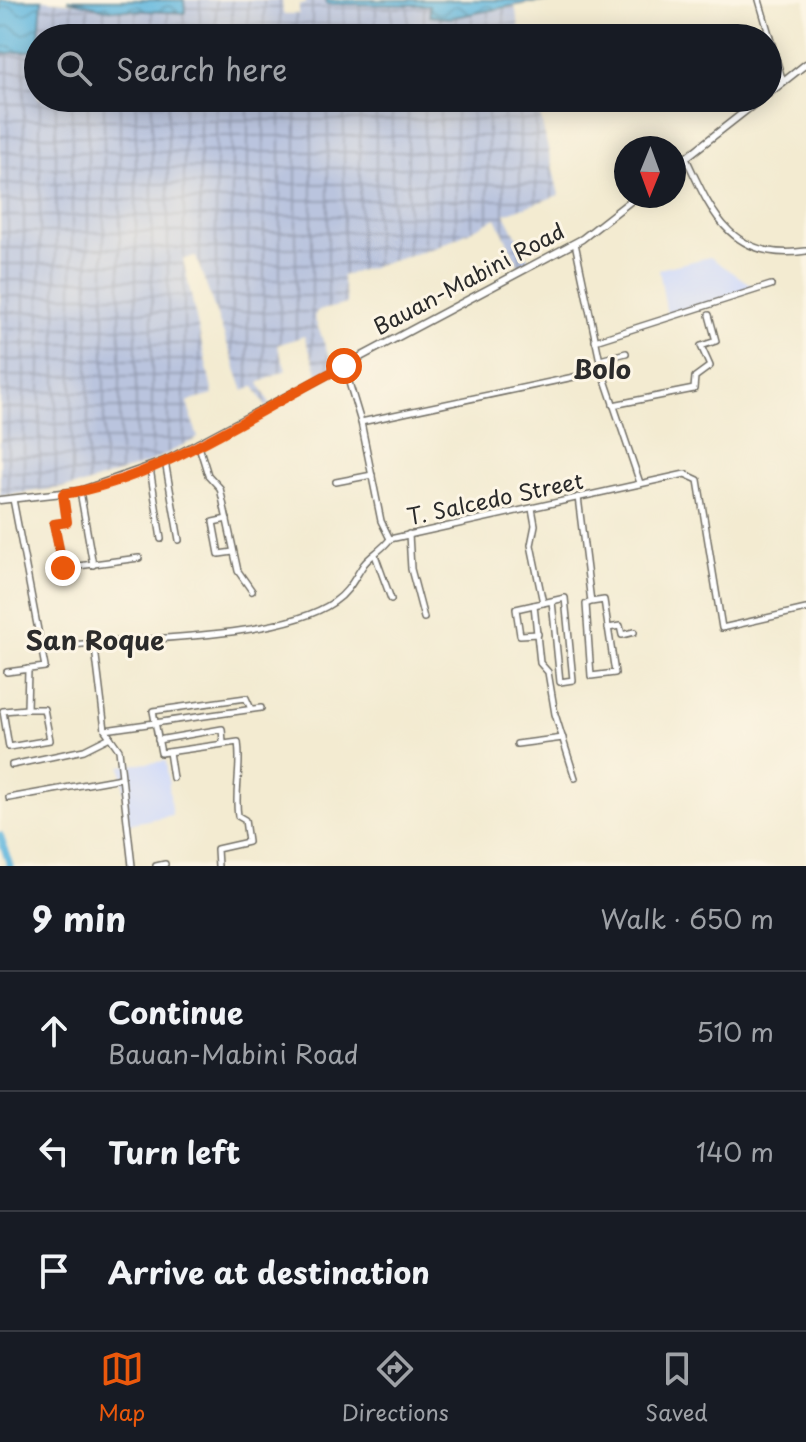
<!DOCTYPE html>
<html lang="en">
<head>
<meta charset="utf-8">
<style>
  :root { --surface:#171b24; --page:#242831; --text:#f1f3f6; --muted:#9ea1a6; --line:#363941; --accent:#ea580c }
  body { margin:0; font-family:"Playpen Sans",sans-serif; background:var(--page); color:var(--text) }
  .compass { position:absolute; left:614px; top:136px; width:72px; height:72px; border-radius:50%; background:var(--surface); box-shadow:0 4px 20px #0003; rotate:181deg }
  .stop { position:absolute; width:24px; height:24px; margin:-18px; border:6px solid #ea580c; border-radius:50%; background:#fff }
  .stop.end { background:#ea580c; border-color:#fff; box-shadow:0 2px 8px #0008 }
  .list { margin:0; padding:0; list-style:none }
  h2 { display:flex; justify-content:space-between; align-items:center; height:104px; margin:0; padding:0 32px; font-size:34px }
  h2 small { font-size:26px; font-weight:400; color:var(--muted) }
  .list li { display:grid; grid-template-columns:52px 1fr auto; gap:24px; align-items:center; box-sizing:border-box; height:120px; padding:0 32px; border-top:2px solid var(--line) }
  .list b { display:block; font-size:30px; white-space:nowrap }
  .list p { margin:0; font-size:26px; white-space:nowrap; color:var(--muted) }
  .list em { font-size:26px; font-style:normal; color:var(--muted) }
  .icon { flex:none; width:44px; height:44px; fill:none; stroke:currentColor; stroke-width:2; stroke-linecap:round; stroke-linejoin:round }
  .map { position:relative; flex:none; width:806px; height:866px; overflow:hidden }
  .search { position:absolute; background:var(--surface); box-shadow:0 4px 20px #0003; left:24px; right:24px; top:24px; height:88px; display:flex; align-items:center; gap:20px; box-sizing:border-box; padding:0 28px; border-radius:44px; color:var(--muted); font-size:30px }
  .sheet { height:464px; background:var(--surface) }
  nav { display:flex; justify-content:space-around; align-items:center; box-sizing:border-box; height:112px; border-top:2px solid var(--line); background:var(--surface); font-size:22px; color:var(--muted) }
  nav a { display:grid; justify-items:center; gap:4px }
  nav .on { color:var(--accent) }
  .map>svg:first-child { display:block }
  .built { fill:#d0daf9 }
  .industrial { fill:url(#industrial-grid) }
  .water { fill:url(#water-waves); stroke:#467184; stroke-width:2 }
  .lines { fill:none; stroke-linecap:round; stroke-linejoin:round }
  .river { stroke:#62b7de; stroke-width:7 }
  .minor-casing { stroke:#716e65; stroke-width:8 }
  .major-casing { stroke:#716e65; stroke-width:9 }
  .minor { stroke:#fff; stroke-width:5 }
  .major { stroke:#fff; stroke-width:6 }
  .route { stroke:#ea580c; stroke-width:10 }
  .labels { text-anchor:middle; stroke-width:6; stroke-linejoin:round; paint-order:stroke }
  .street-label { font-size:22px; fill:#2b2b2b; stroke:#fcf5e5 }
  .quarter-label { font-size:26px; font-weight:bold; fill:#2b2b2b; stroke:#fcf5e5 }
</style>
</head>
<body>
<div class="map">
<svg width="806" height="866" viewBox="0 0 806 866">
  <defs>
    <pattern id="industrial-grid" width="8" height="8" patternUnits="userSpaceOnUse" patternTransform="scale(2)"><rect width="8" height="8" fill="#bac4de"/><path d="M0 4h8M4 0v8" fill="none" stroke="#979fb4"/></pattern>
    <pattern id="water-waves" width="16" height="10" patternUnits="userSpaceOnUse" patternTransform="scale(2)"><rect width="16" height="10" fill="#62b7de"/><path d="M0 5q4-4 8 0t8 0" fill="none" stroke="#5195b4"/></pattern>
  </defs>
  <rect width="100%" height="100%" fill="#fcf5e5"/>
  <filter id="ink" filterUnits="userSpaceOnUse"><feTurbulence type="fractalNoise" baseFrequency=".0125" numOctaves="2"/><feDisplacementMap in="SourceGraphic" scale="16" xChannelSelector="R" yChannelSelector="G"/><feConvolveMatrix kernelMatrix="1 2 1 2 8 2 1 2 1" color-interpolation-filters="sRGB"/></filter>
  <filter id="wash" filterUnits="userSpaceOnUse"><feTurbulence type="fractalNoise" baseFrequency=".006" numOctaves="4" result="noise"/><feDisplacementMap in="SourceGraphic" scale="32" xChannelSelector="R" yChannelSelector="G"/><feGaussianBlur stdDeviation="1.8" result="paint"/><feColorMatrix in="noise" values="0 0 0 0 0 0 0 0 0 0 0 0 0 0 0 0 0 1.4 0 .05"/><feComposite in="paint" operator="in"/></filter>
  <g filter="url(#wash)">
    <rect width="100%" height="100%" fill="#f3ebd1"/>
    <!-- built -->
    <g class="built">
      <path d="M710 257 754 287 713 304 667 315 659 269Z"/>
      <path d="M166 761 172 815 128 824 121 766Z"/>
    </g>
    <!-- industrial -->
    <g class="industrial">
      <path d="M42 0 185 13 184 0H282L283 14H299V4H306V0H326L327 4 429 5 450 18 515 7 522 38H38Z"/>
      <path d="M38 50V98H536L559 195 505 214 530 262 520 268 496 218 440 246 342 276 347 304 317 311 314 317 334 369 319 376 304 336 277 345 286 370 259 383 270 404 266 407 254 386 244 391 196 257 183 259 213 395 187 402 198 438 148 463 83 485 0 496V54Z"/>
    </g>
    <!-- water -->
    <g class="water">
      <path d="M0 0H42L38 50 0 54Z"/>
      <path d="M68 0H184L185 13 106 9Z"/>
      <path d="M326 0H572L527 3 450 18 430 16 429 5 326 4Z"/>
    </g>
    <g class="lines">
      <!-- river -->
      <path class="river" d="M0 835 10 866"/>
    </g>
  </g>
  <g filter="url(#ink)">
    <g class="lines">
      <defs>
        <g id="minor">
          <path d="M759 0 783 82"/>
          <path d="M686 158C712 214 732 262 806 251"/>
          <path d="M575 243 602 371 640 483"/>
          <path d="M595 341 771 285"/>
          <path d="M600 360 626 353"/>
          <path d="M344 366 361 422 381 521 390 539"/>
          <path d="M613 405 694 389 695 377 710 366 701 346 716 341 709 315"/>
          <path d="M361 422 602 371"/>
          <path d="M198 443 208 475 220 488 238 571 252 591"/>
          <path d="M165 461 179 540"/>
          <path d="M150 468 161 539"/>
          <path d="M336 482 372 475"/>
          <path d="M80 491 93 565"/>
          <path d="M63 494 67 522 54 524 63 568 139 558"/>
          <path d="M578 497 591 602 586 604 591 676 615 673 604 600 591 602"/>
          <path d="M532 508 535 525 531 545 543 603"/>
          <path d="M227 519 213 522 219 554 233 552"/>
          <path d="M409 534 411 569 424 618"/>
          <path d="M375 555 391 599"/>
          <path d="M534 605 540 663 548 672 555 714 575 778"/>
          <path d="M608 628 620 626 622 635 634 632"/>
          <path d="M538 634 520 635 516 609 565 598 573 680 560 682 552 601"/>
          <path d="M94 640 105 730 119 750 132 866"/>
          <path d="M43 648C117 637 276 642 334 602 349 592 354 579 364 564 371 555 383 549 390 539L685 474 698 480 722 628 806 609"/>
          <path d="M7 672 45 667 13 499"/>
          <path d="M27 709H44L50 740 9 747 3 711Z"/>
          <path d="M27 709 28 669"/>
          <path d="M105 730 261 708"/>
          <path d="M158 740 222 729 223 742"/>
          <path d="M517 744 563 738"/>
          <path d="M169 752 173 778"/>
          <path d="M12 765 84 750 110 737"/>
          <path d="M9 798 121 778"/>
          <path d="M156 866 165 864"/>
          <path d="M218 866 217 849 248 842 245 820 238 816C234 791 242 768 238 742L161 753 153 711 246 698 251 709"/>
        </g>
        <g id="major">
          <path d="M768 94 806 64"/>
          <path d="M674 167 762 98"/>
          <path d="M0 500 80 491 165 461 582 239 637 196"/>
        </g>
      </defs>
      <!-- minor casing -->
      <use href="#minor" class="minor-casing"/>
      <!-- major casing -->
      <use href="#major" class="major-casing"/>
      <!-- minor -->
      <use href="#minor" class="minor"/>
      <!-- major -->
      <use href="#major" class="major"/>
    </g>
  </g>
  <g class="lines" filter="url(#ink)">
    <!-- route -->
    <path class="route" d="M63 568 54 524 67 522 63 494C158 481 258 409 344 366"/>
  </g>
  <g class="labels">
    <!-- street labels -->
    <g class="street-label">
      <text transform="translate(469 279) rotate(-28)" y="8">Bauan-Mabini Road</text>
      <text transform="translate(495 499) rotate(-12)" y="8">T. Salcedo Street</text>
    </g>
    <!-- quarter labels -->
    <g class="quarter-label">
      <text x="602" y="379">Bolo</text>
      <text x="95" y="650">San Roque</text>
    </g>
  </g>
</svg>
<svg class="compass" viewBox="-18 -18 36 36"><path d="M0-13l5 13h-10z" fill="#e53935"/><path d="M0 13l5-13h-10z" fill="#9ea1a6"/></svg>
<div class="stop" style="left:344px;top:366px"></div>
<div class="stop end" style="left:63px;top:568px"></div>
<div class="search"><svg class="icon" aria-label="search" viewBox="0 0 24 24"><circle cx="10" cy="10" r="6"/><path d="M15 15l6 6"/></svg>Search here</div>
</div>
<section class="sheet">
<h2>9 min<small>Walk · 650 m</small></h2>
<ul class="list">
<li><svg class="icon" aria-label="ahead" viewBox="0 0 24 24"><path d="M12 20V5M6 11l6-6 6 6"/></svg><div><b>Continue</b><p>Bauan-Mabini Road</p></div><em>510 m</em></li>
<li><svg class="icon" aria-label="left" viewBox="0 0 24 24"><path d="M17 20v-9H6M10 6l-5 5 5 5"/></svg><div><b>Turn left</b></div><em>140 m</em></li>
<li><svg class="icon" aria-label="arrive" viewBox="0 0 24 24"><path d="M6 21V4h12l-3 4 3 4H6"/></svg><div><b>Arrive at destination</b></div></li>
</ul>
</section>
<nav>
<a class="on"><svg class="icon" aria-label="map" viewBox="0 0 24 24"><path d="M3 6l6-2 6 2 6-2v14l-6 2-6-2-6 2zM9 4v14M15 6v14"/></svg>Map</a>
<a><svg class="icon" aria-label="directions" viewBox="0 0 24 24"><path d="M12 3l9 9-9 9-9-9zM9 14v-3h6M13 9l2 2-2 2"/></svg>Directions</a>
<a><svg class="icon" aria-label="saved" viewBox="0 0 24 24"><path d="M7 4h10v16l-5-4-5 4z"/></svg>Saved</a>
</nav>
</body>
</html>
